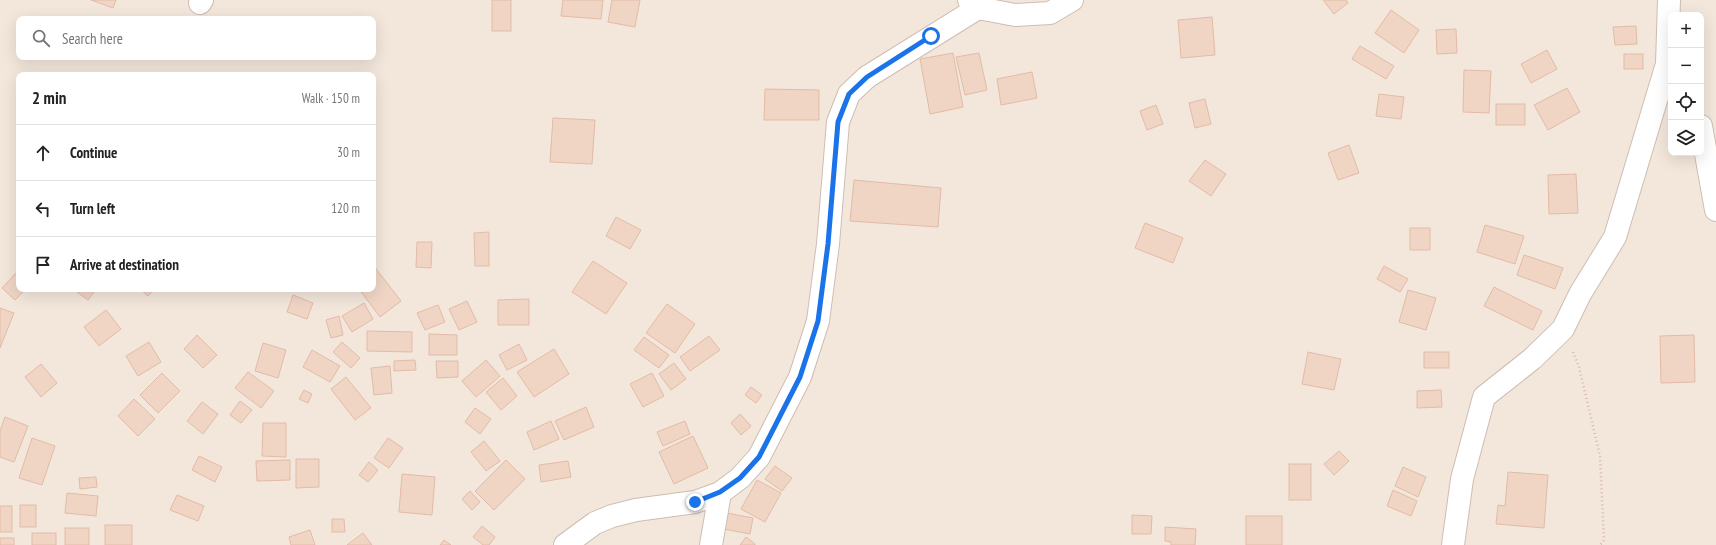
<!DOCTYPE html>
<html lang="en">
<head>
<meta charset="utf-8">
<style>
  :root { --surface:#fff; --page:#f2f2f2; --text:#222; --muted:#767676; --line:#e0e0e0 }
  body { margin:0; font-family:"PT Sans Narrow",sans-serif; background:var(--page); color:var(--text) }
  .controls { position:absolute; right:12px; top:12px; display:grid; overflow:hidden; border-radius:8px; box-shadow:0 4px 16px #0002 }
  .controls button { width:36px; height:36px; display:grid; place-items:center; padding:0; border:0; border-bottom:1px solid var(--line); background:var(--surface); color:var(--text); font:20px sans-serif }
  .stop { position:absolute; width:12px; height:12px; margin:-9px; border:3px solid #1a73e8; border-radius:50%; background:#fff }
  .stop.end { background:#1a73e8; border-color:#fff; box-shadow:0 1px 4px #0008 }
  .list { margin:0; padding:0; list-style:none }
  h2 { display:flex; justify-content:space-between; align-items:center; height:52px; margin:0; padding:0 16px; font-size:17px }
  h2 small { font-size:13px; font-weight:400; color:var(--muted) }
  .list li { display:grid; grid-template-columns:26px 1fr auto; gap:12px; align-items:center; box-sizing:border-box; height:56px; padding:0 16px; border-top:1px solid var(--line) }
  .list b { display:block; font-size:15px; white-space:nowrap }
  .list em { font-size:13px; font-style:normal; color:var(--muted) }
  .icon { flex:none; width:22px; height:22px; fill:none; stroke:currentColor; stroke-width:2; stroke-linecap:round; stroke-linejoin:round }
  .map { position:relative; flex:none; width:1716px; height:545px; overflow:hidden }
  .search { position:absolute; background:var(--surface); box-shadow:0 4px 16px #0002; left:16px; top:16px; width:360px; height:44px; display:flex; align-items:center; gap:10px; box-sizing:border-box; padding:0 14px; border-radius:8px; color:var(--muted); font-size:15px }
  .panel { position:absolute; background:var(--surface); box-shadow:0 4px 16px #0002; left:16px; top:72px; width:360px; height:220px; border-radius:8px }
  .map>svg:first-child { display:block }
  .residential { fill:#f3e7db; fill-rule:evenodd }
  .building { fill:#f0d5c5; stroke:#e2bba6 }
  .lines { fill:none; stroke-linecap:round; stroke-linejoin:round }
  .minor-casing { stroke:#cebdb1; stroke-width:24 }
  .path { stroke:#d6b8a7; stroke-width:2.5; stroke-dasharray:1 3; stroke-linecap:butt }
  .minor { stroke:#fff; stroke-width:22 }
  .route { stroke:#1a73e8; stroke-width:5 }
</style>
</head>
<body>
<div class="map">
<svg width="1716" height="545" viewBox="0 0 1716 545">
  <rect width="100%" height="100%" fill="#fcf5ec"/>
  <!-- residential -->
  <path class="residential" d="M0 0H1716V545H0ZM1671 15H1701V153H1671ZM19 19H373V57H19ZM19 75H373V289H19Z"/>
  <!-- building -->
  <g class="building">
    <path d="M91 0H116L113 8Z"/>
    <rect x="492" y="0" width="19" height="31"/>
    <path d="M563 0H603L601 19 561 16Z"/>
    <path d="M612 0H640L635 27 608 22Z"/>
    <path d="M1323 0H1346L1348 3 1334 14Z"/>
    <path d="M1391 10 1419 30 1404 53 1375 33Z"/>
    <path d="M1212 17 1215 55 1181 58 1178 20Z"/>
    <path d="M1636 26 1637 44 1615 45 1613 27Z"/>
    <path d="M1456 29 1457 53 1437 54 1436 30Z"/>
    <path d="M1360 46 1394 66 1386 79 1352 59Z"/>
    <path d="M1547 50 1557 69 1531 83 1521 64Z"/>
    <path d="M953 53 963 107 930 114 920 59Z"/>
    <path d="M979 53 987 90 965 95 956 57Z"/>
    <rect x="1624" y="54" width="19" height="15"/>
    <path d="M1464 70 1491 71 1489 113 1463 112Z"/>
    <path d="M1032 72 1037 98 1001 105 997 79Z"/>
    <path d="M1567 88 1580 112 1548 130 1534 105Z"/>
    <path d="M765 89 819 90V120H764Z"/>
    <path d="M1379 94 1404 97 1401 119 1376 116Z"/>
    <path d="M1205 99 1211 124 1195 128 1189 103Z"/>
    <rect x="1496" y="104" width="29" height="21"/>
    <path d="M1156 105 1163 124 1147 130 1140 111Z"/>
    <path d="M553 118 595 120 592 164 550 162Z"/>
    <path d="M1349 145 1359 173 1338 180 1328 153Z"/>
    <path d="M1205 160 1226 174 1211 196 1189 181Z"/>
    <path d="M1576 174 1578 213 1549 214 1548 175Z"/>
    <path d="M854 180 941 188 938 227 850 221Z"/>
    <path d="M616 217 641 230 630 249 606 236Z"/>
    <path d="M1145 223 1183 238 1173 263 1135 248Z"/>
    <path d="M1485 225 1524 236 1515 264 1477 252Z"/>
    <rect x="1410" y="228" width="20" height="22"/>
    <path d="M489 232V266H475L474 233Z"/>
    <path d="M417 242H432L431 268 416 267Z"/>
    <path d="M1524 255 1563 268 1555 289 1517 275Z"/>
    <path d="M593 261 627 283 606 314 572 292Z"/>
    <path d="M373 265 401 301 380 317 359 289H373Z"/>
    <path d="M1384 266 1408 279 1400 292 1377 279Z"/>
    <path d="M19 270V289H26L15 300 2 288Z"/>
    <path d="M1494 287 1542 311 1533 330 1484 306Z"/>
    <path d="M73 289H96L88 300Z"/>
    <path d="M140 289H154L148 296Z"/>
    <path d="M1408 290 1436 298 1426 330 1399 322Z"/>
    <path d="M293 295 313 303 307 319 287 312Z"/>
    <path d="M529 299V325H498V300Z"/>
    <path d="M467 301 477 322 459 330 449 309Z"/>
    <path d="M364 303 373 319 352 332 342 316Z"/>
    <path d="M667 304 695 324 675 353 646 333Z"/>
    <path d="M438 305 445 322 425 330 417 313Z"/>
    <path d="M0 308 14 313 0 348Z"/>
    <path d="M106 310 121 329 99 346 84 327Z"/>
    <path d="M339 316 343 335 331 338 326 320Z"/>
    <path d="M367 331 412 332V352L367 351Z"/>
    <path d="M429 334 457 335V355H429Z"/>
    <path d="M197 335 217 355 203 368 184 349Z"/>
    <path d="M1694 335 1695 382 1661 383 1660 336Z"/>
    <path d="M709 336 720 350 690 371 680 357Z"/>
    <path d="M644 337 669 355 659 368 634 350Z"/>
    <path d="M149 342 161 362 138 376 126 356Z"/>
    <path d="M342 342 360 358 351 368 333 352Z"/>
    <path d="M263 343 286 350 278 378 255 371Z"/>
    <path d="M519 344 527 360 507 370 499 355Z"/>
    <path d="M554 349 569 374 534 397 517 372Z"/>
    <path d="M312 350 340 366 330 382 303 367Z"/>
    <path d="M1308 352 1341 359 1334 390 1302 384Z"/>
    <rect x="1424" y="352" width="25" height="16"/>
    <path d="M415 360 416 370 394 371V361Z"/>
    <path d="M486 360 500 376 476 397 462 381Z"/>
    <path d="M436 361H458V377L437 378Z"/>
    <path d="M674 363 686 379 671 390 659 374Z"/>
    <path d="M41 364 57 383 41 397 25 377Z"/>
    <path d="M390 366 392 393 374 395 371 368Z"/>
    <path d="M248 372 274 391 261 408 235 388Z"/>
    <path d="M162 373 180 391 158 413 140 395Z"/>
    <path d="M652 373 664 396 643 407 630 384Z"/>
    <path d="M346 377 371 408 355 420 331 389Z"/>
    <path d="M503 378 517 396 501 410 486 392Z"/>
    <path d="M751 387 762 395 756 403 745 395Z"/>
    <path d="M304 390 312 394 308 403 299 399Z"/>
    <path d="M1441 390 1442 407 1417 408V391Z"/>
    <path d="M134 399 155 419 138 436 118 416Z"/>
    <path d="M240 401 252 410 241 423 230 415Z"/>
    <path d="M202 402 218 414 203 434 187 421Z"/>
    <path d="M586 407 594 427 564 440 555 421Z"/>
    <path d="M475 408 491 419 480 434 465 422Z"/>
    <path d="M740 414 751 426 741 435 731 423Z"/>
    <path d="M5 417 28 426 14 462 0 457V431Z"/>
    <path d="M551 421 559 439 534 450 527 432Z"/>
    <path d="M685 421 690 434 663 446 657 432Z"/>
    <path d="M263 423H286V457L262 456Z"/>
    <path d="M693 436 708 468 674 484 659 452Z"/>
    <path d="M32 438 55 446 42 485 19 478Z"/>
    <path d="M388 438 403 448 389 468 374 458Z"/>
    <path d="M484 441 500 461 486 471 471 452Z"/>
    <path d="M1339 451 1349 461 1334 475 1324 464Z"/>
    <path d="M199 456 222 467 215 482 192 470Z"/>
    <path d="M296 459H319V487L296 488Z"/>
    <path d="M290 460V480L257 481 256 461Z"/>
    <path d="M506 460 525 479 494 510 475 491Z"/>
    <path d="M568 461 571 477 541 482 539 465Z"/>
    <path d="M369 462 378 470 368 482 359 475Z"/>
    <rect x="1289" y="464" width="22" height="36"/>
    <path d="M775 466 792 478 782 491 765 479Z"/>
    <path d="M1403 467 1426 477 1418 497 1395 486Z"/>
    <path d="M1508 472 1548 475 1544 528 1496 524 1498 505 1505 506Z"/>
    <path d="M402 474 435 477 432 515 399 512Z"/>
    <path d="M96 477 97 487 80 489 79 478Z"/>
    <path d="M757 480 781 493 765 522 741 509Z"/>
    <path d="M1393 490 1417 501 1411 516 1387 506Z"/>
    <path d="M470 491 480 502 472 510 462 499Z"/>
    <path d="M67 493 98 496 96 516 65 513Z"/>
    <path d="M177 495 204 506 198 521 170 510Z"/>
    <rect x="20" y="505" width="16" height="22"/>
    <rect x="0" y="506" width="12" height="26"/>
    <path d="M727 513 753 518 750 534 724 529Z"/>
    <path d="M1132 515 1152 516 1151 534H1132Z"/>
    <rect x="1246" y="516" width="36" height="29"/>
    <path d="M332 519H344L345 532H332Z"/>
    <rect x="105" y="525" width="27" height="20"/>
    <path d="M482 526 495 537 489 545H483L473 537Z"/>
    <path d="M1165 527 1196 529 1195 545H1171V542L1165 541Z"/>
    <rect x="65" y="528" width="24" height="17"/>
    <path d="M310 530 315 545H291L289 537Z"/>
    <rect x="32" y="533" width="24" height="12"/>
    <path d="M363 533 372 545H347Z"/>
    <path d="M746 537 755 544V545H740Z"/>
    <rect x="0" y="538" width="14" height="7"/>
    <path d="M444 540 451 545H440Z"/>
  </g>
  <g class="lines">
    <defs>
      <g id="minor">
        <path d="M969 0 978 8 1015 15 1050 13 1072 0"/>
        <path d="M1669 0 1667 64 1671 70"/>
        <path d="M200 3 202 0"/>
        <path d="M1701 126 1716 210"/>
        <path d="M565 545 595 523 612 516 636 510 695 502 720 493 740 478 759 457 800 377 818 321 828 244 838 122 849 94 867 77 978 8"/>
        <path d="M711 545 720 493"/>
        <path d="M1453 545 1462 479 1484 397 1532 359 1563 329 1580 294 1615 237 1667 64"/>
      </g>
    </defs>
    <!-- minor casing -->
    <use href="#minor" class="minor-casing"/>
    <!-- path -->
    <path class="path" d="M1573 352 1579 367 1600 456 1604 540 1600 545"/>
    <!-- minor -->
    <use href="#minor" class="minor"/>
  </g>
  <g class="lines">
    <!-- route -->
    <path class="route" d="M695 502 720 492 740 478 759 457 800 377 818 321 828 244 838 122 849 94 867 77 931 36"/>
  </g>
</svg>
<div class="controls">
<button>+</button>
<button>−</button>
<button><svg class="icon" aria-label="locate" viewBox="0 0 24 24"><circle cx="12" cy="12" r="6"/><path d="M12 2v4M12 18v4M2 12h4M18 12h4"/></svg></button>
<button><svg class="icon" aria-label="layers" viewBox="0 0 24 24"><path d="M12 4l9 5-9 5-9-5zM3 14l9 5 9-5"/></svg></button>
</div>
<div class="stop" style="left:931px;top:36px"></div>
<div class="stop end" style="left:695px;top:502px"></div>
<div class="search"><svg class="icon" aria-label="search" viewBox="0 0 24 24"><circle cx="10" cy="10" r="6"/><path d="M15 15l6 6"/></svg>Search here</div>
<section class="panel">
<h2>2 min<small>Walk · 150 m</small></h2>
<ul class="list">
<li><svg class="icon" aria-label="ahead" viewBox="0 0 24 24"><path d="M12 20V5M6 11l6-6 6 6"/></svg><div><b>Continue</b></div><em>30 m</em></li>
<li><svg class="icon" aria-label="left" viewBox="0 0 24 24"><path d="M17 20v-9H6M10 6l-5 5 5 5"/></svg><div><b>Turn left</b></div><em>120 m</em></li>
<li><svg class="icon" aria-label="arrive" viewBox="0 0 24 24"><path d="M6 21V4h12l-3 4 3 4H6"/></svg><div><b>Arrive at destination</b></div></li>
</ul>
</section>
</div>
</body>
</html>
